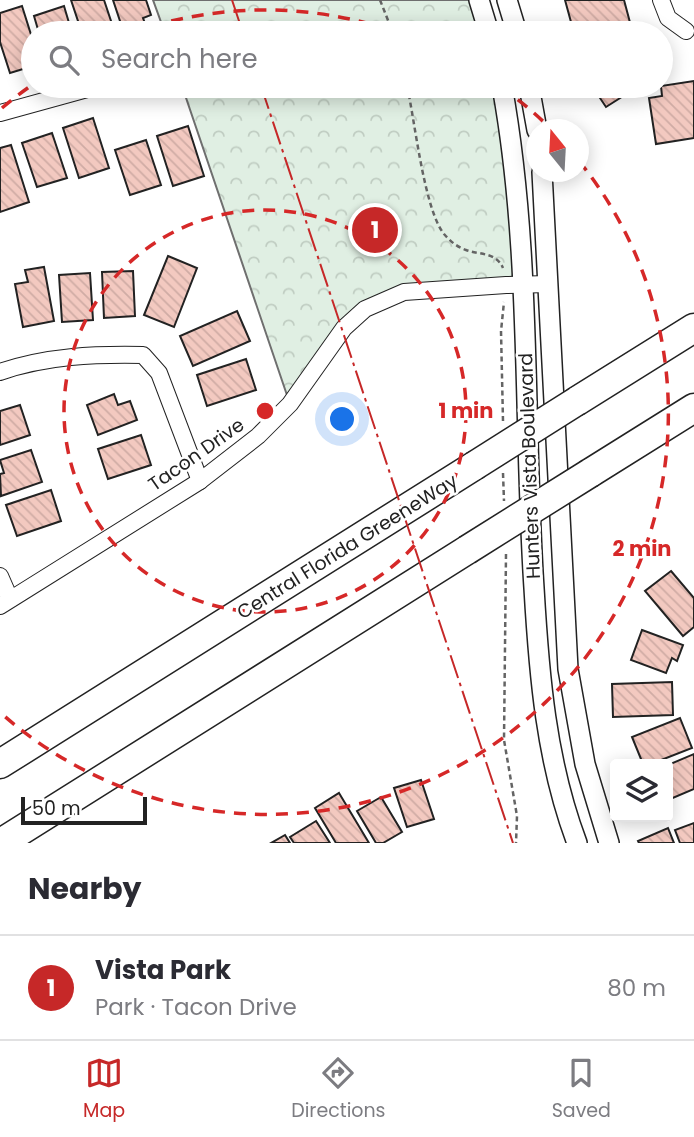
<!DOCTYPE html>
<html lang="en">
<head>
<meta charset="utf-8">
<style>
  :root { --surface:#fff; --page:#f7f7f7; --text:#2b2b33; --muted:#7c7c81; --line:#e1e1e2; --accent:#c62828 }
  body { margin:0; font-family:Poppins,sans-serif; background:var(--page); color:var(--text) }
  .controls { position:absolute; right:21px; bottom:21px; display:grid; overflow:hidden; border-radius:7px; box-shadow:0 4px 18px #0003 }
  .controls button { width:63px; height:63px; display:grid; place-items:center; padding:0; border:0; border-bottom:2px solid var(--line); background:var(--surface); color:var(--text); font:35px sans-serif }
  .compass { position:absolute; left:526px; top:119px; width:63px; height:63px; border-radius:50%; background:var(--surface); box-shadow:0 4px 18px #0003; rotate:342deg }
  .scale { position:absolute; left:21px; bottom:18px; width:126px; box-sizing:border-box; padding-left:7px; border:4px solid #222; border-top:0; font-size:19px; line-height:24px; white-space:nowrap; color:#222; -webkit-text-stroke:5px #fff; paint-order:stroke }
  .you { position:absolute; left:343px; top:420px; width:24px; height:24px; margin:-18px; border:5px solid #fff; border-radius:50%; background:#1a73e8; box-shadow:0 0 0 10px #1a73e833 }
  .badge { display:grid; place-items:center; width:46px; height:46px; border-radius:50%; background:var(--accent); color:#fff; font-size:23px; font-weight:700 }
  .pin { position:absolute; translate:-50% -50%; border:4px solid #fff; box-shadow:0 2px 7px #0006 }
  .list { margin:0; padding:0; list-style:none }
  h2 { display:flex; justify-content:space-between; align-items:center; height:91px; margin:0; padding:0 28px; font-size:30px }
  h2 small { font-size:23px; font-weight:400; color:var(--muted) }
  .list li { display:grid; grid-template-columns:46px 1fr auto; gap:21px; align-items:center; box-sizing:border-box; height:105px; padding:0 28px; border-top:2px solid var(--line) }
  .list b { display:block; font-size:26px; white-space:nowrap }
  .list p { margin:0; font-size:23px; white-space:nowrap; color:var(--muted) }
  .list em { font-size:23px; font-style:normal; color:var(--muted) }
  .icon { flex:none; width:38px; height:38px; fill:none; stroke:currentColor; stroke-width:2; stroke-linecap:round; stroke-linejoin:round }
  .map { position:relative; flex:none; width:694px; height:843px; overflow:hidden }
  .search { position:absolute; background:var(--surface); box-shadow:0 4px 18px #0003; left:21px; right:21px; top:21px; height:77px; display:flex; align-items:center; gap:18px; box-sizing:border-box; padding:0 24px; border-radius:38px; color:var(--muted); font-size:26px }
  .sheet { height:196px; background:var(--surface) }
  nav { display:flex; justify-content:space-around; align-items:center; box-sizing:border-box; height:98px; border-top:2px solid var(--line); background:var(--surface); font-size:19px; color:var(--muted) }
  nav a { display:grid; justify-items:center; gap:4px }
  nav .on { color:var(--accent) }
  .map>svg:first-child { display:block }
  .park { fill:url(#park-crowns); stroke:#6f6f6f; stroke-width:2 }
  .building { fill:url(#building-back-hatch); stroke:#222; stroke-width:2 }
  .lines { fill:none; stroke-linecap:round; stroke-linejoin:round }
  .minor-casing { stroke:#222; stroke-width:18 }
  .tertiary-casing { stroke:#222; stroke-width:22 }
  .motorway-casing { stroke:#222; stroke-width:31 }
  .path { stroke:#646464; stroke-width:2.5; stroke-dasharray:5 3.5; stroke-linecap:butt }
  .minor { stroke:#fff; stroke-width:16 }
  .tertiary { stroke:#fff; stroke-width:19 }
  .motorway { stroke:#fff; stroke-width:28 }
  .motorway-bridge-casing { stroke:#222; stroke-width:31; stroke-linecap:butt }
  .motorway-bridge { stroke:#fff; stroke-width:28 }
  .power { stroke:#c62828; stroke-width:2; stroke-dasharray:24 5 3.5 5; stroke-linecap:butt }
  .ring { fill:none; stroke:#d62828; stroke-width:3.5; stroke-dasharray:12 9 }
  .labels { text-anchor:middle; stroke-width:5; stroke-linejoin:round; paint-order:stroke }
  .street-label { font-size:19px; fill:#222; stroke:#fff }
  .centre { fill:#d62828; stroke:#fff; stroke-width:3.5 }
  .ring-label { font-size:21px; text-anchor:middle; font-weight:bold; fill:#d62828; stroke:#fff; stroke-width:5; stroke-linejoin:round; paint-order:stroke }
</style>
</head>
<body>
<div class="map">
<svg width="694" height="843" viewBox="0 0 694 843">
  <defs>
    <pattern id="park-crowns" width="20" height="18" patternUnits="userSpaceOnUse" patternTransform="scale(1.75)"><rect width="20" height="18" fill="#e0efe3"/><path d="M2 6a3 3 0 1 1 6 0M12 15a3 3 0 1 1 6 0" fill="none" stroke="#c0cdc2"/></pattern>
    <pattern id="building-back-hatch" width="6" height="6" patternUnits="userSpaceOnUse" patternTransform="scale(1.75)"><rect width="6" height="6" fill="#f3c9c0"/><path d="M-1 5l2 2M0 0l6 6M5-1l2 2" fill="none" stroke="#d0aca5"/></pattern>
  </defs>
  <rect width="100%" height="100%" fill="#fff"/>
  <!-- park -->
  <g class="park">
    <path d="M153 0H479L489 33H165Z"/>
    <path d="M182 86H501L522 285 404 292 365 309 290 404Z"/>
  </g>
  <!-- building -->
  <g class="building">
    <path d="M71 0H104L115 33H82Z"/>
    <path d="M113 0H146L151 15 143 18 146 26 124 33Z"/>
    <path d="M565 0H624L632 30 621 33H574Z"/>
    <path d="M22 6 33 41V66L10 73 0 42V13Z"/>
    <path d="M64 6 72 33H39L34 16Z"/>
    <path d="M694 81V138L656 144 649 98 662 96 661 86Z"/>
    <path d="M592 86H639L606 107Z"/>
    <path d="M93 118 109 168 79 178 63 128Z"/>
    <path d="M188 126 204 176 173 186 157 136Z"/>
    <path d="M52 133 67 178 37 187 22 143Z"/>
    <path d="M146 140 161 185 130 195 115 150Z"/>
    <path d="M11 145 29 202 0 212V148Z"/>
    <path d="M168 256 197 268 174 327 144 315Z"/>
    <path d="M44 267 54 321 23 327 15 284 28 282 25 270Z"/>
    <path d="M133 271 135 316 104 318 102 272Z"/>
    <path d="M90 273 93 320 62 322 59 275Z"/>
    <path d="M237 311 250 341 193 366 180 336Z"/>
    <path d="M246 359 256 390 207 406 197 375Z"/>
    <path d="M114 394 118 405 130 401 137 420 98 435 87 405Z"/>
    <path d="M20 405 30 435 0 445V411Z"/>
    <path d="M141 435 151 465 108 479 98 449Z"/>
    <path d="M31 450 42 482 1 496 0 474 4 473 0 460Z"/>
    <path d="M51 490 61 521 17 536 6 505Z"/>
    <path d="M671 571 694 598V627L683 636 645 591Z"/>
    <path d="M642 630 683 645 677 661 672 658 666 673 631 660Z"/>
    <path d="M672 682 673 715 613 717 612 684Z"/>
    <path d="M680 718 692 748 651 764H643L632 737Z"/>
    <path d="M694 754V789L668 800V765Z"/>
    <path d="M421 780 434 819 407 827 394 788Z"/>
    <path d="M339 793 369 843H336L315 808Z"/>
    <path d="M381 797 402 832 383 843H376L357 811Z"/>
    <path d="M316 821 330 843H294L290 837Z"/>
    <path d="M694 823V843H680L675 830Z"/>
    <path d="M668 828 674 843H639L638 841Z"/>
    <path d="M285 835 290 843H271Z"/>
  </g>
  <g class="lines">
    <defs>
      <g id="minor">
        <path d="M661 0 668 18 686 31"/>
        <path d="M0 113 98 86"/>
        <path d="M0 372C46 356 95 354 143 355L159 373 200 481"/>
        <path d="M0 576 10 599"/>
        <path d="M0 606 200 481 258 436 290 404 344 328 365 309 404 292 506 285 549 284"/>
      </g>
      <g id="tertiary">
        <path d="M479 0 489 33"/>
        <path d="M507 0 517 33"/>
        <path d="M502 86C532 251 523 421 534 588 539 674 546 761 577 843"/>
        <path d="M529 86 537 130"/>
        <path d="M542 172 568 669 585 764 609 843"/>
      </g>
      <g id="motorway">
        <path d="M577 401 694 328"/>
        <path d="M590 473 694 408"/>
        <path d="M0 764 474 466"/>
        <path d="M1 843 467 550"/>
      </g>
    </defs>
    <!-- minor casing -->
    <use href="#minor" class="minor-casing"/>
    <!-- tertiary casing -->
    <use href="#tertiary" class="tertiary-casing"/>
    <!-- motorway casing -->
    <use href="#motorway" class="motorway-casing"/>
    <!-- path -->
    <g class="path">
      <path d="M380 0 393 33"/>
      <path d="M407 86C415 121 424 209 444 234 450 241 457 247 466 250 480 255 496 252 503 268"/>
      <path d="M503 421 501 331 504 302"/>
      <path d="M503 473 504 501"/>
      <path d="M506 554 504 740 517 816 516 843"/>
    </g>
    <!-- minor -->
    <use href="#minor" class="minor"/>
    <!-- tertiary -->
    <use href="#tertiary" class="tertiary"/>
    <!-- motorway -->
    <use href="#motorway" class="motorway"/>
    <defs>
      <g id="motorway-bridge">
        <path d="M474 466 577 401"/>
        <path d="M467 550 590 473"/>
      </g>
    </defs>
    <!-- motorway-bridge casing -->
    <use href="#motorway-bridge" class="motorway-bridge-casing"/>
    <!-- motorway-bridge -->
    <use href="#motorway-bridge" class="motorway-bridge"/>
    <!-- power -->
    <g class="power">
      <path d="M232 0 243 33"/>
      <path d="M261 86 513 843"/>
    </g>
  </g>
  <!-- distance rings -->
  <g class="ring">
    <circle cx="265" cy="411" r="201"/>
    <path d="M2 108A401 401 0 0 1 32 85M131 33A401 401 0 0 1 399 33M501 87A401 401 0 0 1 549 127M579 161A401 401 0 0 1 2 714"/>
  </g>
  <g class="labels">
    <!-- street labels -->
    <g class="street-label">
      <text transform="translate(196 454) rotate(-35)" y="7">Tacon Drive</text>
      <text transform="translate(529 466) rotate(-92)" y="7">Hunters Vista Boulevard</text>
      <text transform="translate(347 546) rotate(-32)" y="7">Central Florida GreeneWay</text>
    </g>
  </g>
  <circle cx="265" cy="411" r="10" class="centre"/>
  <g class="ring-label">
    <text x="466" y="418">1 min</text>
    <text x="642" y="556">2 min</text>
  </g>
</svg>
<div class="controls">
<button><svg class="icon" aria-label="layers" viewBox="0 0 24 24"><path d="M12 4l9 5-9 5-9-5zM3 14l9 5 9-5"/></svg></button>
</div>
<svg class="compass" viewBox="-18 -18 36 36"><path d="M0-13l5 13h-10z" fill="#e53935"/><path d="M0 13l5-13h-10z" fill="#7c7c81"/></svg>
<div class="scale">50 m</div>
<div class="you"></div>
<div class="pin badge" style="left:375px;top:230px">1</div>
<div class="search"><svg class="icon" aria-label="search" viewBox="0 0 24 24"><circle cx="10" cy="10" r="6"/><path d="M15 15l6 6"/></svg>Search here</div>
</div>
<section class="sheet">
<h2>Nearby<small></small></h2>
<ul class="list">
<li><span class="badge">1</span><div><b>Vista Park</b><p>Park · Tacon Drive</p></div><em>80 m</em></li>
</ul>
</section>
<nav>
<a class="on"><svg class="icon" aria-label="map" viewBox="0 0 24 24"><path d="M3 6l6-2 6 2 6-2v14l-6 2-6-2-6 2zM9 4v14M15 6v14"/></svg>Map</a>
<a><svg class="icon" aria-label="directions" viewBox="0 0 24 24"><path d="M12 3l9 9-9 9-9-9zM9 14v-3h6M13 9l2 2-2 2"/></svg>Directions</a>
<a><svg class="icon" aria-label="saved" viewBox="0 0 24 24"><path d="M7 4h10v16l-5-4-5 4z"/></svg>Saved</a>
</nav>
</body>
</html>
